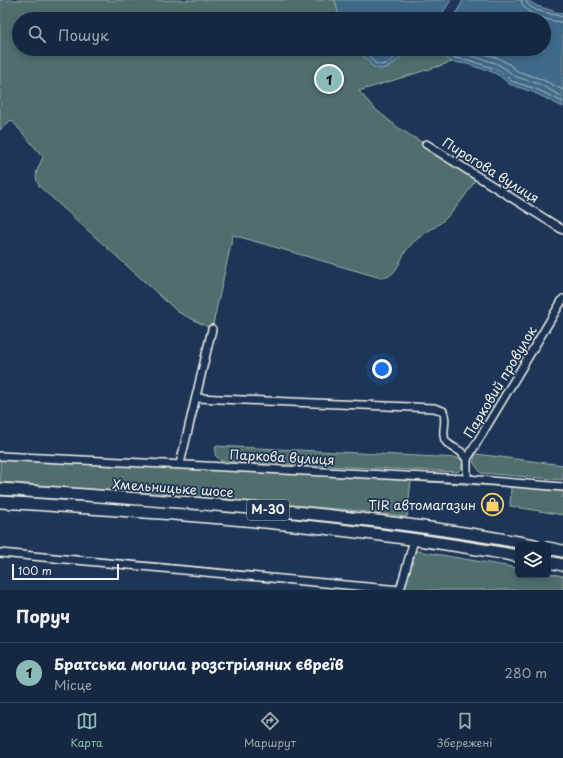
<!DOCTYPE html>
<html lang="uk">
<head>
<meta charset="utf-8">
<style>
  :root { --surface:#162841; --page:#1f3048; --text:#f1f3f6; --muted:#9ea6b1; --line:#35445a; --accent:#8bbbb9 }
  body { margin:0; font-family:"Playpen Sans",sans-serif; background:var(--page); color:var(--text) }
  .controls { position:absolute; right:12px; bottom:12px; display:grid; overflow:hidden; border-radius:6px; box-shadow:0 2px 6px #0003 }
  .controls button { width:36px; height:36px; display:grid; place-items:center; padding:0; border:0; border-bottom:1px solid var(--line); background:var(--surface); color:var(--text); font:20px sans-serif }
  .scale { position:absolute; left:12px; bottom:10px; width:107px; box-sizing:border-box; padding-left:4px; border:2px solid #f4f1e8; border-top:0; font-size:11px; line-height:14px; white-space:nowrap; color:#f4f1e8; -webkit-text-stroke:3px #1d3557; paint-order:stroke }
  .you { position:absolute; left:382px; top:369px; width:14px; height:14px; margin:-10px; border:3px solid #fff; border-radius:50%; background:#1a73e8; box-shadow:0 0 0 6px #1a73e833 }
  .badge { display:grid; place-items:center; width:26px; height:26px; border-radius:50%; background:var(--accent); color:#111; font-size:13px; font-weight:700 }
  .pin { position:absolute; translate:-50% -50%; border:2px solid #fff; box-shadow:0 1px 4px #0006 }
  .list { margin:0; padding:0; list-style:none }
  h2 { display:flex; justify-content:space-between; align-items:center; height:52px; margin:0; padding:0 16px; font-size:17px }
  h2 small { font-size:13px; font-weight:400; color:var(--muted) }
  .list li { display:grid; grid-template-columns:26px 1fr auto; gap:12px; align-items:center; box-sizing:border-box; height:60px; padding:0 16px; border-top:1px solid var(--line) }
  .list b { display:block; font-size:15px; white-space:nowrap }
  .list p { margin:0; font-size:13px; white-space:nowrap; color:var(--muted) }
  .list em { font-size:13px; font-style:normal; color:var(--muted) }
  .icon { flex:none; width:22px; height:22px; fill:none; stroke:currentColor; stroke-width:2; stroke-linecap:round; stroke-linejoin:round }
  .map { position:relative; flex:none; width:563px; height:590px; overflow:hidden }
  .search { position:absolute; background:var(--surface); box-shadow:0 2px 6px #0003; left:12px; right:12px; top:12px; height:44px; display:flex; align-items:center; gap:10px; box-sizing:border-box; padding:0 14px; border-radius:22px; color:var(--muted); font-size:15px }
  .sheet { height:112px; background:var(--surface) }
  nav { display:flex; justify-content:space-around; align-items:center; box-sizing:border-box; height:56px; border-top:1px solid var(--line); background:var(--surface); font-size:11px; color:var(--muted) }
  nav a { display:grid; justify-items:center; gap:2px }
  nav .on { color:var(--accent) }
  .map>svg:first-child { display:block }
  .green { fill:#4f6e6d; stroke:#a2b0aa }
  .water { fill:#416b89; stroke:#89a1af }
  .lines { fill:none; stroke-linecap:round; stroke-linejoin:round }
  .shore { stroke:#acbbc2; stroke-width:1 }
  .minor-casing { stroke:#f4f1e8; stroke-width:10 }
  .trunk-casing { stroke:#f4f1e8; stroke-width:14 }
  .minor { stroke:#1d3557; stroke-width:7 }
  .trunk { stroke:#1d3557; stroke-width:11 }
  .labels { text-anchor:middle; stroke-width:3.5; stroke-linejoin:round; paint-order:stroke }
  .shield { fill:#1d3557; stroke:#b4b9bc; stroke-width:1 }
  .shield-label { font-size:12px; font-weight:bold; fill:#f4f1e8 }
  .street-label { font-size:13px; fill:#f4f1e8; stroke:#1d3557 }
  .poi-label { font-size:13px; fill:#f4f1e8; stroke:#1d3557; text-anchor:end }
</style>
</head>
<body>
<div class="map">
<svg width="563" height="590" viewBox="0 0 563 590">
  <rect width="100%" height="100%" fill="#1d3557"/>
  <filter id="ink" filterUnits="userSpaceOnUse"><feTurbulence type="fractalNoise" baseFrequency=".025" numOctaves="2"/><feDisplacementMap in="SourceGraphic" scale="8" xChannelSelector="R" yChannelSelector="G"/><feConvolveMatrix kernelMatrix="1 2 1 2 8 2 1 2 1" color-interpolation-filters="sRGB"/></filter>
  <g filter="url(#ink)">
    <!-- green -->
    <g class="green">
      <path d="M0 0H335L340 19H19V49H354C358 54 363 55 366 58 369 61 370 64 372 66 387 75 399 59 408 49H433L452 62 359 91 375 109 400 129 478 176C468 191 458 208 444 220 434 229 419 235 410 246 399 257 399 277 381 278L233 235 212 329 178 312 40 187C32 175 38 169 43 157L14 123 11 120 0 130Z"/>
      <path d="M216 446 459 458 464 463 458 472 221 461 215 455Z"/>
      <path d="M476 454 563 465V480L481 473 473 462Z"/>
      <path d="M0 456 563 487V515L510 506 511 487 411 481 407 517 351 510 0 482Z"/>
      <path d="M411 550 518 568V575H548V573L563 576V590H400Z"/>
    </g>
    <!-- water -->
    <g class="water">
      <path d="M335 0H451L442 14 437 19H340Z"/>
      <path d="M463 0H527L537 6 563 14V107L535 93 509 84 500 76 492 72 467 64 452 62 436 51 437 49H544V19H453Z"/>
      <path d="M354 49H408C399 59 387 75 372 66 370 64 369 61 366 58 363 55 358 54 354 49Z"/>
    </g>
    <g class="lines">
      <!-- shore -->
      <g class="shore">
        <path d="M521 0C522 14 551 22 563 22"/>
        <path d="M526 0 527 4 536 10 563 17"/>
        <path d="M359 49C362 51 365 52 367 54 370 56 371 59 374 62 385 71 396 56 403 49"/>
        <path d="M441 49 454 58 468 60 493 68 503 73 511 81 536 89 563 102"/>
        <path d="M449 49 456 53 469 55 496 63 506 69 514 76 539 84 563 97"/>
        <path d="M467 49 498 58 509 64 517 71 541 79 563 90"/>
      </g>
      <defs>
        <g id="minor">
          <path d="M426 144 563 230"/>
          <path d="M196 398 434 408 443 411C448 421 441 431 445 440 448 446 456 448 461 452 463 454 465 457 467 459"/>
          <path d="M0 456 467 479 563 487"/>
          <path d="M180 464 212 329"/>
          <path d="M467 479V459L563 299"/>
          <path d="M0 553 400 590"/>
          <path d="M400 590 414 540"/>
        </g>
        <g id="trunk">
          <path d="M0 489C178 502 358 512 534 545"/>
          <path d="M0 502C173 513 347 525 518 556"/>
          <path d="M548 548 563 551"/>
          <path d="M548 562 563 565"/>
        </g>
      </defs>
      <!-- minor casing -->
      <use href="#minor" class="minor-casing"/>
      <!-- trunk casing -->
      <use href="#trunk" class="trunk-casing"/>
      <!-- minor -->
      <use href="#minor" class="minor"/>
      <!-- trunk -->
      <use href="#trunk" class="trunk"/>
    </g>
  </g>
  <!-- icons -->
  <defs>
    <symbol id="shop-ring" viewBox="-11 -11 22 22"><circle r="9.5" fill="#1d3557" stroke="#ffd166" stroke-width="1.5"/><path d="M-5-2.5h2.3a2.7 3.5 0 0 1 5.4 0H5L5.5 6h-11ZM-1.5-2.5h3a1.5 2.3 0 0 0-3 0Z" fill="#ffd166"/></symbol>
  </defs>
  <g fill-rule="evenodd">
    <use href="#shop-ring" x="480" y="492" width="25" height="25"/>
  </g>
  <g class="labels">
    <!-- shield labels -->
    <rect class="shield" x="247" y="500" width="42" height="20" rx="3"/>
    <g class="shield-label">
      <text x="268" y="514">М-30</text>
    </g>
    <!-- street labels -->
    <g class="street-label">
      <text transform="translate(491 170) rotate(32)" y="5">Пирогова вулиця</text>
      <text transform="translate(500 382) rotate(-59)" y="5">Парковий провулок</text>
      <text transform="translate(282 457) rotate(3)" y="5">Паркова вулиця</text>
      <text transform="translate(173 488) rotate(4)" y="5">Хмельницьке шосе</text>
    </g>
    <!-- poi labels -->
    <g class="poi-label">
      <text x="476" y="510">TIR автомагазин</text>
    </g>
  </g>
</svg>
<div class="controls">
<button><svg class="icon" aria-label="layers" viewBox="0 0 24 24"><path d="M12 4l9 5-9 5-9-5zM3 14l9 5 9-5"/></svg></button>
</div>
<div class="scale">100 m</div>
<div class="you"></div>
<div class="pin badge" style="left:329px;top:79px">1</div>
<div class="search"><svg class="icon" aria-label="search" viewBox="0 0 24 24"><circle cx="10" cy="10" r="6"/><path d="M15 15l6 6"/></svg>Пошук</div>
</div>
<section class="sheet">
<h2>Поруч<small></small></h2>
<ul class="list">
<li><span class="badge">1</span><div><b>Братська могила розстріляних євреїв</b><p>Місце</p></div><em>280 m</em></li>
</ul>
</section>
<nav>
<a class="on"><svg class="icon" aria-label="map" viewBox="0 0 24 24"><path d="M3 6l6-2 6 2 6-2v14l-6 2-6-2-6 2zM9 4v14M15 6v14"/></svg>Карта</a>
<a><svg class="icon" aria-label="directions" viewBox="0 0 24 24"><path d="M12 3l9 9-9 9-9-9zM9 14v-3h6M13 9l2 2-2 2"/></svg>Маршрут</a>
<a><svg class="icon" aria-label="saved" viewBox="0 0 24 24"><path d="M7 4h10v16l-5-4-5 4z"/></svg>Збережені</a>
</nav>
</body>
</html>
